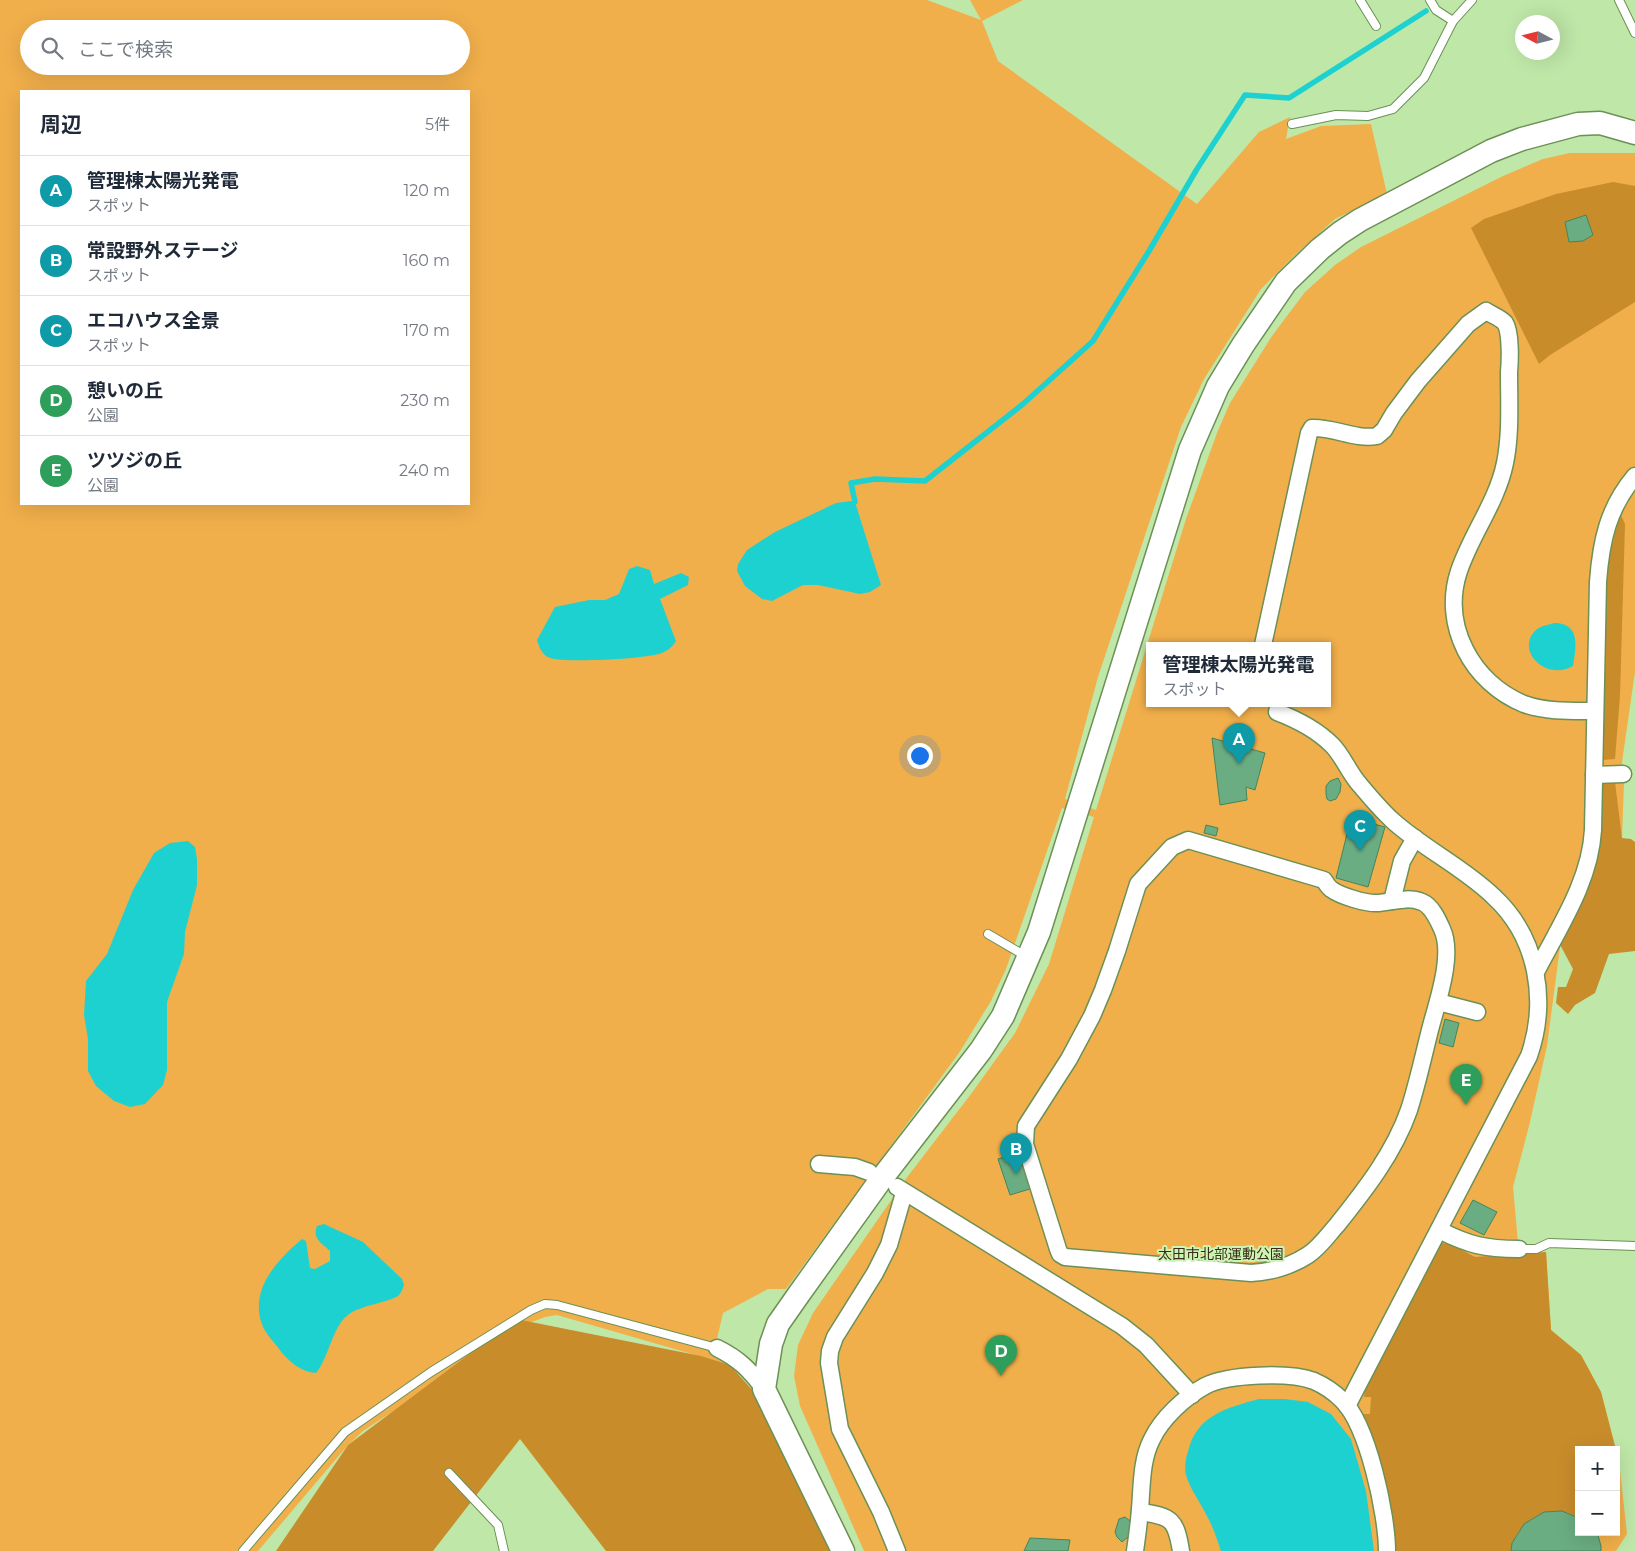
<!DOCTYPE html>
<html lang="ja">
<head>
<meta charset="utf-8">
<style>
  :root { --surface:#fff; --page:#f2f2f3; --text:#1f2937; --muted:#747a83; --line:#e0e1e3; --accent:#7c2b9c }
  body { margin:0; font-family:Montserrat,"Noto Sans JP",sans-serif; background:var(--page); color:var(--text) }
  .controls { position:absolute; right:15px; bottom:15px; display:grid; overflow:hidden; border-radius:0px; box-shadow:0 5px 20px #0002 }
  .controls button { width:45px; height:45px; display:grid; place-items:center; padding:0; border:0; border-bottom:1px solid var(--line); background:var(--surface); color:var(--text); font:25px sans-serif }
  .compass { position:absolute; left:1515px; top:15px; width:45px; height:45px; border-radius:50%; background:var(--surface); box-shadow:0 5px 20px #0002; rotate:277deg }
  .you { position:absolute; left:919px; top:755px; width:18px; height:18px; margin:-12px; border:4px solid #fff; border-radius:50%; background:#1a73e8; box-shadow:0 0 0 8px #1a73e833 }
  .badge { display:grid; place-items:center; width:32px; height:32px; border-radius:50%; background:var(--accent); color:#fff; font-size:16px; font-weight:700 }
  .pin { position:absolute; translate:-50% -41px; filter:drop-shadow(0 1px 2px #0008) }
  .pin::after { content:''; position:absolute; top:26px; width:18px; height:15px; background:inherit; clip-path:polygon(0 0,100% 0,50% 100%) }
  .popup { position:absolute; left:1146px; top:642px; width:185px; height:65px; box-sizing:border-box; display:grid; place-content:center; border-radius:0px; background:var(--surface); filter:drop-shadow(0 1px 4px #0005); font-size:16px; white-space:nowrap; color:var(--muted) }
  .popup b { font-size:19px; color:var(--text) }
  .popup::after { content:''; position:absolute; left:50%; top:100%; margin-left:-10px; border:10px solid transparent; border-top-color:var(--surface) }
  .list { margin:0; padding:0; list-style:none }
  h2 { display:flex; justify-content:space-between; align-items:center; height:65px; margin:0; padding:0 20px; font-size:21px }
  h2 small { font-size:16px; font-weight:400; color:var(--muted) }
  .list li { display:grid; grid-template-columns:32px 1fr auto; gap:15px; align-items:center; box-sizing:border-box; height:70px; padding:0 20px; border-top:1px solid var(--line) }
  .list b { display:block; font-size:19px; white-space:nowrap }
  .list p { margin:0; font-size:16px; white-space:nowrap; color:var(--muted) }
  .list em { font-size:16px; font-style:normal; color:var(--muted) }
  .icon { flex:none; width:28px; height:28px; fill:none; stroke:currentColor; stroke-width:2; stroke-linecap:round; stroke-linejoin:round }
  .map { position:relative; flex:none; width:1635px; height:1551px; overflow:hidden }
  .search { position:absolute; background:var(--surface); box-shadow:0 5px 20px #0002; left:20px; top:20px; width:450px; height:55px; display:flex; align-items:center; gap:12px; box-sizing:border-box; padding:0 18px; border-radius:28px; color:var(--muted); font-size:19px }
  .panel { position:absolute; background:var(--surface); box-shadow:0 5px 20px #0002; left:20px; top:90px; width:450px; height:415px; border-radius:0px }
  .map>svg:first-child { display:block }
  .green { fill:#f1af4b; fill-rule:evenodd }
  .forest { fill:#c88c2b }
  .water { fill:#1dd1d1 }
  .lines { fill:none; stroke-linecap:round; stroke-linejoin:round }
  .stream { stroke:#1dd1d1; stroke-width:5.5 }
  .building { fill:#6bad82; stroke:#44855c }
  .lane-casing { stroke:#6c9056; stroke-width:10 }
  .street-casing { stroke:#6c9056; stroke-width:19 }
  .secondary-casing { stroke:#6c9056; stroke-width:25 }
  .lane { stroke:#fff; stroke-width:8 }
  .street { stroke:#fff; stroke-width:16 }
  .secondary { stroke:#fff; stroke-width:22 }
  .labels { text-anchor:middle; stroke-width:4; stroke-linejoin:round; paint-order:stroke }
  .park-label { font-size:14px; fill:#3a2c18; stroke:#ccf4b5 }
</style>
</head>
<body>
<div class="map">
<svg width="1635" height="1551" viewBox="0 0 1635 1551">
  <rect width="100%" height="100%" fill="#bfe7a8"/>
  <!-- green -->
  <path class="green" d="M0 0H927L981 20 970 0H1023L982 21 998 61 1197 204 1259 132 1290 117 1286 139 1321 126 1371 124 1387 194 1335 219 1294 256 1261 289 1204 379 1181 427 1098 677 1065 799 1096 810 1186 519 1217 433 1230 403 1272 336 1305 292 1335 265 1361 247 1503 176 1543 159 1570 153H1635V672L1622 762 1624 782 1622 839 1560 947 1547 1046 1529 1126 1513 1187 1519 1254 1546 1252 1551 1330 1581 1355 1601 1392 1616 1450H1579V1532H1616V1451L1620 1470 1627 1534 1616 1551H864L800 1406 794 1376 798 1345 813 1313 908 1176 971 1094 1015 1033 1049 964 1094 817 1062 808 1006 969 991 1001 959 1053 786 1289H768L723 1313 717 1339 730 1365 557 1315 545 1317 524 1325 363 1431 348 1445 258 1551H0ZM29 29H461V66H29ZM21 91H469V504H21ZM1150 645H1328V703H1150Z"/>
  <!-- forest -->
  <g class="forest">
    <path d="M1613 182 1635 186V302L1550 355 1539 364 1471 228 1484 219 1556 194Z"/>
    <path d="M1620 513 1625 524 1620 696 1615 759 1603 760 1605 575Z"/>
    <path d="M1614 774 1622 838 1631 839 1635 842V951L1609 954 1595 993 1575 1005 1568 1014 1556 1003 1558 987H1566L1573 969 1556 937 1583 882 1596 776Z"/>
    <path d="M1442 1243 1452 1245 1475 1257 1546 1252 1551 1330 1581 1355 1601 1392 1616 1450H1579V1518C1573 1515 1566 1511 1560 1511 1536 1510 1514 1528 1511 1551H1391L1361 1414H1370L1371 1397H1364L1366 1383 1439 1246Z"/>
    <path d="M516 1319 701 1356 730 1365 771 1411 838 1551H606L520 1439 433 1551H276L348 1445Z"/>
  </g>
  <!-- water -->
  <g class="water">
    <path d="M851 501 855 502 881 585 870 592 860 594 818 585H803L772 601 762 599 745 586 737 571 738 564 747 550 775 532 836 503Z"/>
    <path d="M637 566 650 570 654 584 681 573 689 577 688 585 660 599 676 641C673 646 669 650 662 653 647 659 565 663 550 658 542 655 539 647 537 640L555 607 589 600H605L619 594 629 569Z"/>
    <path d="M1554 623C1581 623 1576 647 1573 666 1544 682 1515 649 1536 630 1540 626 1548 625 1554 623Z"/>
    <path d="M188 841 195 847 197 859V885L185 932 184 954 167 1002V1070L163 1085 145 1104 130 1107 114 1101 96 1086 88 1071V1039L84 1015 86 981 107 954 133 890 154 853 170 843Z"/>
    <path d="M324 1224 363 1242 402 1279 404 1285C403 1288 401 1293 399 1295 392 1302 360 1305 348 1315 332 1327 329 1358 316 1373 301 1372 288 1361 279 1349 274 1342 267 1335 263 1327 248 1291 276 1261 302 1239L306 1241 310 1268 315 1269 330 1261V1251C322 1243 312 1239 317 1226Z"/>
    <path d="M1259 1399H1285L1308 1402 1331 1414 1351 1439 1366 1491 1374 1551H1221C1217 1539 1213 1527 1207 1516 1200 1502 1190 1489 1186 1475 1184 1465 1186 1457 1189 1448 1198 1415 1229 1407 1259 1399Z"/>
  </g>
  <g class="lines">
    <!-- stream -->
    <path class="stream" d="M855 502 851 483 875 479 925 481 1023 404 1093 341 1149 251 1197 169 1245 95 1289 98 1426 11"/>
  </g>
  <!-- building -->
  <g class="building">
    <path d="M1586 215 1593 235 1583 241 1569 242 1565 222Z"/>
    <path d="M1212 738 1265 753 1255 790 1246 787 1247 800 1220 805Z"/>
    <path d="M1338 778 1341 784 1340 792 1336 799 1330 801 1327 799 1326 794V786L1330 781Z"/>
    <path d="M1351 818 1385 827 1368 887 1336 878Z"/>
    <path d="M1206 825 1218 828 1216 836 1204 833Z"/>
    <path d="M1445 1019 1459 1023 1453 1047 1439 1043Z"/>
    <path d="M1022 1152 1033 1188 1010 1195 998 1159Z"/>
    <path d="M1473 1200 1497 1212 1484 1235 1460 1223Z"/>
    <path d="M1562 1511 1579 1518V1532H1597L1601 1546V1551H1511L1512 1543 1524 1524 1544 1512Z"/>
    <path d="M1125 1517 1130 1521V1529L1129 1536 1122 1542 1117 1537 1115 1532 1119 1519Z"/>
    <path d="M1030 1538 1070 1540 1068 1551H1024Z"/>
  </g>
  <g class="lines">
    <defs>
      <g id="lane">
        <path d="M1360 0 1376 26"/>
        <path d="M1430 0 1436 10 1453 21"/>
        <path d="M1619 0 1635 33"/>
        <path d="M1292 124 1336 115 1368 116 1393 109 1424 78 1453 21 1472 0"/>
        <path d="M988 934 1027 957"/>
        <path d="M1519 1249H1536L1549 1243 1635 1246"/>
        <path d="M449 1473 498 1525 504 1551"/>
        <path d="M243 1551 345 1432 431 1372 531 1310 545 1304 557 1305 717 1348"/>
      </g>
      <g id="street">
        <path d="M1263 645 1309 433 1312 428C1334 427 1355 440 1377 436L1384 430 1394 413 1418 381 1468 324 1486 311C1492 315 1501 318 1505 323 1511 332 1510 361 1509 372 1509 402 1511 434 1505 463 1497 502 1472 533 1459 571 1441 625 1472 683 1524 704 1546 712 1572 711 1595 711"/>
        <path d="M1279 703 1277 712C1298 720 1316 729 1332 745 1343 756 1349 773 1360 785 1370 797 1381 810 1393 821 1423 848 1464 868 1493 896 1538 937 1548 1001 1529 1056L1347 1406"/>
        <path d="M1594 775 1623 774"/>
        <path d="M1188 840 1324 880C1326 883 1328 887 1331 889 1340 896 1367 904 1378 903 1393 902 1407 896 1422 902 1432 906 1438 920 1442 929 1454 954 1438 1000 1431 1026 1424 1053 1418 1082 1409 1110 1394 1153 1365 1190 1337 1225 1328 1235 1320 1247 1308 1255 1291 1266 1270 1272 1251 1273L1065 1257 1060 1254 1058 1249 1025 1144 1026 1126 1069 1059 1092 1016 1103 990 1117 951 1138 884 1172 847Z"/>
        <path d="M1392 901 1402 861 1415 838"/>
        <path d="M1536 972C1559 927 1590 882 1593 830L1598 582C1601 541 1608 508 1635 476"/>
        <path d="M1438 1002 1477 1012"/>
        <path d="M819 1164 855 1167 869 1172"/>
        <path d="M897 1187 1122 1326 1146 1345 1192 1395"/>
        <path d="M1439 1230C1469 1245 1485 1249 1519 1249"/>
        <path d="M717 1348C739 1359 749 1369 764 1389"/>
        <path d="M1140 1512C1172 1516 1176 1520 1181 1551"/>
        <path d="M897 1551 881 1512 840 1429 829 1363 830 1351 835 1337 875 1273 889 1245 904 1193"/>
        <path d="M1135 1551C1137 1537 1139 1523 1140 1509 1142 1486 1141 1460 1152 1439 1162 1418 1185 1397 1205 1386 1228 1374 1290 1372 1314 1381 1323 1385 1335 1393 1342 1400 1368 1425 1387 1515 1387 1551"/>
      </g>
      <path id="secondary" d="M843 1551 764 1389 771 1344 778 1324 799 1294 882 1178 981 1050 1003 1016 1039 932 1190 450 1218 386 1243 345 1286 282 1320 249 1340 233 1360 220 1491 151 1522 139 1578 124 1600 123 1635 133"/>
    </defs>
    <!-- lane casing -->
    <use href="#lane" class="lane-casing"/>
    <!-- street casing -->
    <use href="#street" class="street-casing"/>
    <!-- secondary casing -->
    <use href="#secondary" class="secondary-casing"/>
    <!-- lane -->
    <use href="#lane" class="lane"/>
    <!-- street -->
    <use href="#street" class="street"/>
    <!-- secondary -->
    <use href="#secondary" class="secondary"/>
  </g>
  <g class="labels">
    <!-- park labels -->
    <g class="park-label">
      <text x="1221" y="1259">太田市北部運動公園</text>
    </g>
  </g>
</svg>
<div class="controls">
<button>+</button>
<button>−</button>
</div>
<svg class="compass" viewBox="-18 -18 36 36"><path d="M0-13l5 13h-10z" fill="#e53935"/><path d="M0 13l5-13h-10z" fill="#747a83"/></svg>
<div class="you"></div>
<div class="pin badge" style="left:1239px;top:764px;background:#0f9aa8">A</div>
<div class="popup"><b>管理棟太陽光発電</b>スポット</div>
<div class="pin badge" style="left:1016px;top:1174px;background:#0f9aa8">B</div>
<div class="pin badge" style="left:1360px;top:851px;background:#0f9aa8">C</div>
<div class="pin badge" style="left:1001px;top:1376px;background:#2e9e5b">D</div>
<div class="pin badge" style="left:1466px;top:1105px;background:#2e9e5b">E</div>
<div class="search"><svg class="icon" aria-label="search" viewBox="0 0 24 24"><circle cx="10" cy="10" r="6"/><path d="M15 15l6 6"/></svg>ここで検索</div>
<section class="panel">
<h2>周辺<small>5件</small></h2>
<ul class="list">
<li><span class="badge" style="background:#0f9aa8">A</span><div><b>管理棟太陽光発電</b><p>スポット</p></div><em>120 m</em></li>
<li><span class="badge" style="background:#0f9aa8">B</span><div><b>常設野外ステージ</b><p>スポット</p></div><em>160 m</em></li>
<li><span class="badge" style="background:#0f9aa8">C</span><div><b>エコハウス全景</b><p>スポット</p></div><em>170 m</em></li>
<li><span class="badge" style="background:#2e9e5b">D</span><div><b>憩いの丘</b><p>公園</p></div><em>230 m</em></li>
<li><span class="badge" style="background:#2e9e5b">E</span><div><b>ツツジの丘</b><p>公園</p></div><em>240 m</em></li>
</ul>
</section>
</div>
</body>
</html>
